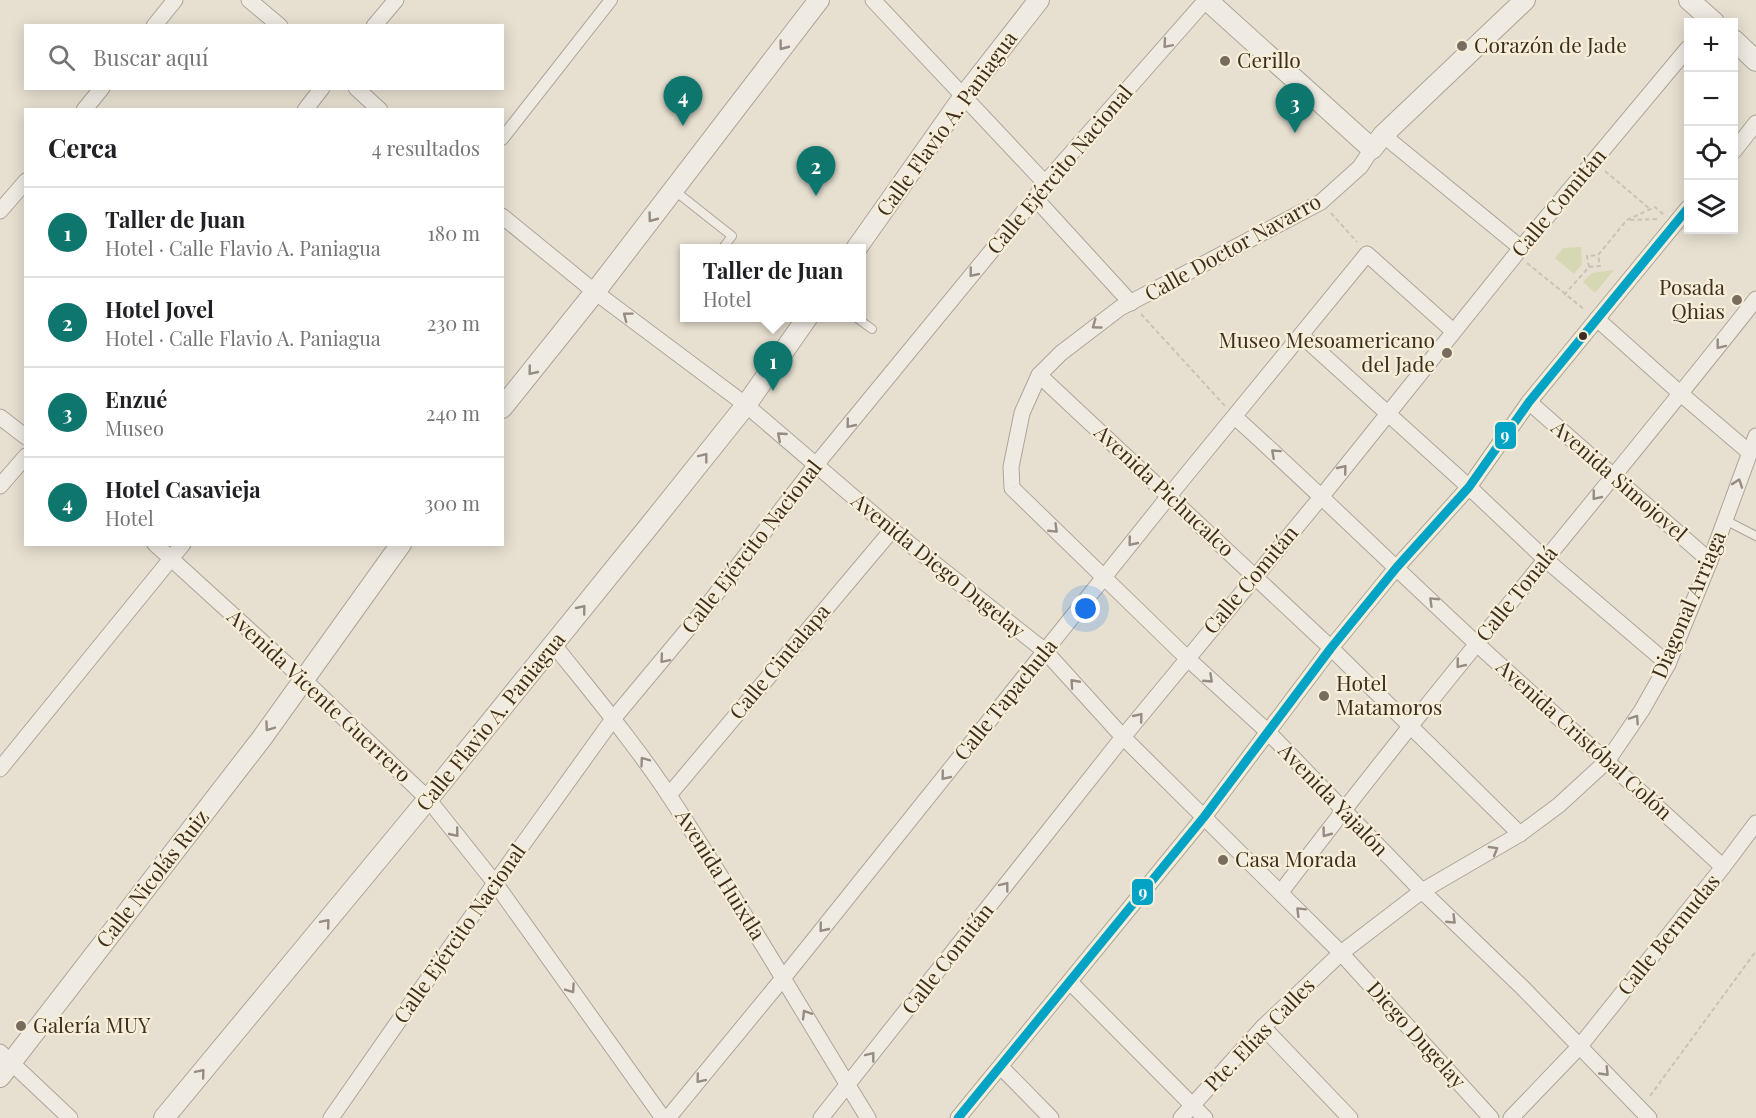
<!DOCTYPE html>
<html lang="es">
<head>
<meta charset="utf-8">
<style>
  :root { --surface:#fff; --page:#f2f2f2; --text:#202124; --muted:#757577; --line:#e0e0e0; --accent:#0f766e }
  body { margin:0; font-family:"Playfair Display",serif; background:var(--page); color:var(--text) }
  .controls { position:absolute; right:18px; top:18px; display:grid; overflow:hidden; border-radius:0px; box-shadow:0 3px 15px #0003 }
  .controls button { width:54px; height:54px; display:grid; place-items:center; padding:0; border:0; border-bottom:2px solid var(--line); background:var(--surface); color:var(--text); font:30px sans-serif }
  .you { position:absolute; left:1086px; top:609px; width:21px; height:21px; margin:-15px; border:4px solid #fff; border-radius:50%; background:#1a73e8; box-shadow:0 0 0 9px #1a73e833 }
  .badge { display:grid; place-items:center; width:39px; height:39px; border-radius:50%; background:var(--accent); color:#fff; font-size:20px; font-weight:700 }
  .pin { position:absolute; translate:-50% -50px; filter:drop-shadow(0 2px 3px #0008) }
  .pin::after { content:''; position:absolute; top:32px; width:21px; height:18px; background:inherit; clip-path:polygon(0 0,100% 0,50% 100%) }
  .popup { position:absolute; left:680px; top:244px; width:186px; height:78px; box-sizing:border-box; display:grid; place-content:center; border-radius:0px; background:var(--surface); filter:drop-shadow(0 2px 4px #0005); font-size:20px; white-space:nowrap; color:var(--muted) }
  .popup b { font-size:22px; color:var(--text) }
  .popup::after { content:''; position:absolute; left:50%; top:100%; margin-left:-12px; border:12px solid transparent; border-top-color:var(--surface) }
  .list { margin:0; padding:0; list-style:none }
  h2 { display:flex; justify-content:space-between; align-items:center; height:78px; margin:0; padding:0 24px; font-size:26px }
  h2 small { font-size:20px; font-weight:400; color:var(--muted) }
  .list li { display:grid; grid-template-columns:39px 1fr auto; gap:18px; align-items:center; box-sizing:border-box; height:90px; padding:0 24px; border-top:2px solid var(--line) }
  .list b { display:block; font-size:22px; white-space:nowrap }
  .list p { margin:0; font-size:20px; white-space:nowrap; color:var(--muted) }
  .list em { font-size:20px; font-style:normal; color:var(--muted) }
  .icon { flex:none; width:33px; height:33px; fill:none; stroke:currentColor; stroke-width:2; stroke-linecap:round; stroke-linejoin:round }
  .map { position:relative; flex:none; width:1756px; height:1118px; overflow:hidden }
  .search { position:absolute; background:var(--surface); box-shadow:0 3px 15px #0003; left:24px; top:24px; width:480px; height:66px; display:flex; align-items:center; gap:15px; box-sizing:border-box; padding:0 21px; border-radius:0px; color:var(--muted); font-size:22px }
  .panel { position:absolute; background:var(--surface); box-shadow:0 3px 15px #0003; left:24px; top:108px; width:480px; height:438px; border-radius:0px }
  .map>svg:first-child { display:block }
  .green { fill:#d6d7b3 }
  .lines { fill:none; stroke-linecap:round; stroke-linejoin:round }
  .service-casing { stroke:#ada599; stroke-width:10 }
  .pedestrian-casing { stroke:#ada599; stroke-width:14 }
  .minor-casing { stroke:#ada599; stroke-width:17 }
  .tertiary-casing { stroke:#ada599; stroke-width:22 }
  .path { stroke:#c8c2b9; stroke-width:2; stroke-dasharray:4.5 3; stroke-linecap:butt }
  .service { stroke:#efebe3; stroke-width:8 }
  .pedestrian { stroke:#efebe3; stroke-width:12 }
  .minor { stroke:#efebe3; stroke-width:15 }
  .tertiary { stroke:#efebe3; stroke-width:20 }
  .bus-1-casing { stroke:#f7eed8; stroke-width:14 }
  .bus-1 { stroke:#03a3c5; stroke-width:9 }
  .oneway { stroke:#968c82 }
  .poi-dot { fill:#786c5e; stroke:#f7eed8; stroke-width:2 }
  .bus-dot { fill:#3d2e20; stroke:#f7eed8; stroke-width:2 }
  .labels { text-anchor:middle; stroke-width:4.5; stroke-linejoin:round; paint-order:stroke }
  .poi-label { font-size:21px; fill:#3d2e20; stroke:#f7eed8; text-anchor:start }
  .street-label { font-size:21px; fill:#3d2e20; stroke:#f7eed8 }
  .line-badge { stroke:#f7eed8; stroke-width:2 }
  .badge-label { font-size:16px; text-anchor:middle; font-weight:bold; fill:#fff }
</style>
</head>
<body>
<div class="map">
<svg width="1756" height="1118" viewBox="0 0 1756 1118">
  <rect width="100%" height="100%" fill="#e7e0d1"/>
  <!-- green -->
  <g class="green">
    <path d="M1581 247 1582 264 1574 274 1555 258 1563 248Z"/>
    <path d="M1614 270 1595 293 1583 282 1592 273Z"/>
  </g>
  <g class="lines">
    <defs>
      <g id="service">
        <path d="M675 191 732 236 722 249"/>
        <path d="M857 318 872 329"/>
        <path d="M1725 520 1756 536"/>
      </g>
      <path id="pedestrian" d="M502 139 611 0"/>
      <g id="minor">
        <path d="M249 0 280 26"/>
        <path d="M873 0 1045 183"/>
        <path d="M154 26 175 0"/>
        <path d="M374 26 396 0"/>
        <path d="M356 88 380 110"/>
        <path d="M84 110 102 88"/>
        <path d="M305 110 322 88"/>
        <path d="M1383 135 1521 248"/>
        <path d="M1372 149 1360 167 1321 202 1120 308 1061 353 1039 375 1022 413 1011 467 1012 488 1187 658 1268 732 1422 891 1522 987 1649 1118"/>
        <path d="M1734 151 1756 123"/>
        <path d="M1035 198 1131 303"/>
        <path d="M0 211 26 181"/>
        <path d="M502 216 595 292 746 405 892 530 1045 651 1123 737 1341 953 1491 1118"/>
        <path d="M1597 319 1681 394 1749 452"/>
        <path d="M1301 335 1469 487 1545 559 1668 664"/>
        <path d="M1039 375 1331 648 1520 834"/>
        <path d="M1529 402 1710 561"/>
        <path d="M0 417 26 437"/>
        <path d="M1235 417C1317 491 1396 569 1477 644 1559 719 1642 792 1723 867"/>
        <path d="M0 486 26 456"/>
        <path d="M155 544 303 679 428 799 495 883 663 1118"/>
        <path d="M554 645C593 694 635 744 670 797 739 902 802 1011 868 1118"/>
        <path d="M0 769 183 544"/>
        <path d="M669 795 892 530"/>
        <path d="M1281 892C1434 690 1599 498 1756 299"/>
        <path d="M1070 982 1205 1118"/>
        <path d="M1263 1027 1350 1118"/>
        <path d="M0 1052 70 1118"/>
        <path d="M1001 1067 1051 1118"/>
        <path d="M331 1118 495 883 613 719 703 611 815 466 1035 198 1045 183 1206 0"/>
        <path d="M668 1118 784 977 1169 496 1367 254 1453 331"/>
        <path d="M821 1118 1123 737 1322 496 1521 248 1688 48"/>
        <path d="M958 1118 1204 817 1331 648 1397 567 1469 487 1529 402 1688 208"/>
        <path d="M1181 1118 1263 1027 1341 953 1422 891 1520 834 1559 805 1608 760 1642 710 1668 664 1710 561 1756 436"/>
        <path d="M1511 1118 1580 1046 1723 867 1756 823"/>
      </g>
      <g id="tertiary">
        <path d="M1207 0 1372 149 1383 135 1525 0"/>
        <path d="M1689 0 1714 22"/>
        <path d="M1734 40 1756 61"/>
        <path d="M856 249 964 96 1039 0"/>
        <path d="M502 408 595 292 819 0"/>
        <path d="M0 1077 262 738 401 544"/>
        <path d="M164 1118 428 799 654 520 746 405 807 318"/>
      </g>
    </defs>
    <!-- service casing -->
    <use href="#service" class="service-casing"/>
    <!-- pedestrian casing -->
    <use href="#pedestrian" class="pedestrian-casing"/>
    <!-- minor casing -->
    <use href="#minor" class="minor-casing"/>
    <!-- tertiary casing -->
    <use href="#tertiary" class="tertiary-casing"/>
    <!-- path -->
    <g class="path">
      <path d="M1605 171 1650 209"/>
      <path d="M1331 213 1357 242"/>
      <path d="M1630 220 1660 219"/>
      <path d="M1527 263 1585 310"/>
      <path d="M1589 267 1587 256 1598 255 1627 220 1655 207 1664 215"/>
      <path d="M1564 295 1589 267 1600 266 1598 255"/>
      <path d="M1141 314 1225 406"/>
      <path d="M1650 1096 1756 951"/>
    </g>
    <!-- service -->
    <use href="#service" class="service"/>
    <!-- pedestrian -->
    <use href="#pedestrian" class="pedestrian"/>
    <!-- minor -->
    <use href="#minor" class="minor"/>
    <!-- tertiary -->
    <use href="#tertiary" class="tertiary"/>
    <defs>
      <path id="bus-1" d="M958 1118 1204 817 1331 648 1397 567 1469 487 1529 402 1688 208"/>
    </defs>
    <!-- bus-1 casing -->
    <use href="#bus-1" class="bus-1-casing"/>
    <!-- bus-1 -->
    <use href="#bus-1" class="bus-1"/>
  </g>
  <!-- one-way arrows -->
  <defs><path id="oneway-chevron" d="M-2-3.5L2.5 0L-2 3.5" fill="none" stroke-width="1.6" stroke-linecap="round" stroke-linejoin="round" transform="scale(1.5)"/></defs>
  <g class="oneway">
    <use href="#oneway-chevron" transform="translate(1167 44) rotate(131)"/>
    <use href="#oneway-chevron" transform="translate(783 46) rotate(127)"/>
    <use href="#oneway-chevron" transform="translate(652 218) rotate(127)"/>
    <use href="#oneway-chevron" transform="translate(973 273) rotate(129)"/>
    <use href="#oneway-chevron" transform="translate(627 316) rotate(-143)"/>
    <use href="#oneway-chevron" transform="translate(1096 325) rotate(144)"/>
    <use href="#oneway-chevron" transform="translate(1720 345) rotate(128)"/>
    <use href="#oneway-chevron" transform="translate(532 371) rotate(129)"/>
    <use href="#oneway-chevron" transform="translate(850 424) rotate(129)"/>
    <use href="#oneway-chevron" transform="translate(781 436) rotate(-139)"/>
    <use href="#oneway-chevron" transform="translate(1275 453) rotate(-138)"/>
    <use href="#oneway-chevron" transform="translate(704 457) rotate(-52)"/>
    <use href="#oneway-chevron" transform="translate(1343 469) rotate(-51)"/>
    <use href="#oneway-chevron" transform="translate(1738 483) rotate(-71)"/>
    <use href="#oneway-chevron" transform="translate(1596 496) rotate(129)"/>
    <use href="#oneway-chevron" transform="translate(1054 529) rotate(44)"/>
    <use href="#oneway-chevron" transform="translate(1132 542) rotate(129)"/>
    <use href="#oneway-chevron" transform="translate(1433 601) rotate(-136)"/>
    <use href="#oneway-chevron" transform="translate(582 609) rotate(-51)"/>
    <use href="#oneway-chevron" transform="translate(664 659) rotate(130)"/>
    <use href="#oneway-chevron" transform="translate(1460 664) rotate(129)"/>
    <use href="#oneway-chevron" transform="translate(1209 679) rotate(43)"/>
    <use href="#oneway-chevron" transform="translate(1074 683) rotate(-132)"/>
    <use href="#oneway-chevron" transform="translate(1139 717) rotate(-51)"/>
    <use href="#oneway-chevron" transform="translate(1635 719) rotate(-56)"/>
    <use href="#oneway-chevron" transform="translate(269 727) rotate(125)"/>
    <use href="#oneway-chevron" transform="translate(644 761) rotate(-126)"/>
    <use href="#oneway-chevron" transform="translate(945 776) rotate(129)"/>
    <use href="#oneway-chevron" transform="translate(455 833) rotate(51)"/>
    <use href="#oneway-chevron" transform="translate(1326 833) rotate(127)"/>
    <use href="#oneway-chevron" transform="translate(1494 850) rotate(-30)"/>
    <use href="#oneway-chevron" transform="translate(1005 886) rotate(-52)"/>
    <use href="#oneway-chevron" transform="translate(1300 911) rotate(-135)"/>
    <use href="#oneway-chevron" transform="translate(1452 920) rotate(44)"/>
    <use href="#oneway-chevron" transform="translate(326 923) rotate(-50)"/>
    <use href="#oneway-chevron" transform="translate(823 928) rotate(129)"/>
    <use href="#oneway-chevron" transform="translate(571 989) rotate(55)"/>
    <use href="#oneway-chevron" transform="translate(806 1014) rotate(-121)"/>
    <use href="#oneway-chevron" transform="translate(871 1056) rotate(-52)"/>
    <use href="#oneway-chevron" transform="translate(1605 1072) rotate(46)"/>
    <use href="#oneway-chevron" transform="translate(201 1073) rotate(-50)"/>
    <use href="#oneway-chevron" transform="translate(700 1079) rotate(129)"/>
  </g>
  <!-- markers -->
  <g class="poi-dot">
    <circle cx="1462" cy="46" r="6"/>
    <circle cx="1225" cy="61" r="6"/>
    <circle cx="1737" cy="300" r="6"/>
    <circle cx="1447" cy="353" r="6"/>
    <circle cx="1324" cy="696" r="6"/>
    <circle cx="1223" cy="860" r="6"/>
    <circle cx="21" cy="1026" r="6"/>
  </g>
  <circle class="bus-dot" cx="1583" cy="336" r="5"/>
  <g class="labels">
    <!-- poi labels -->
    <g class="poi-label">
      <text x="1474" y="53">Corazón de Jade</text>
      <text x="1237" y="68">Cerillo</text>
      <text x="1725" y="295" text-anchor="end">Posada<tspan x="1725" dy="24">Qhias</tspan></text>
      <text x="1435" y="348" text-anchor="end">Museo Mesoamericano<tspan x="1435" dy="24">del Jade</tspan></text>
      <text x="1336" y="691">Hotel<tspan x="1336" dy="24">Matamoros</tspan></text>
      <text x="1235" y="867">Casa Morada</text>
      <text x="33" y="1033">Galería MUY</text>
    </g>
    <!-- street labels -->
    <g class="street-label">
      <text transform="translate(947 124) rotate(-54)" y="7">Calle Flavio A. Paniagua</text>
      <text transform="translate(1060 170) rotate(-50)" y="7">Calle Ejército Nacional</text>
      <text transform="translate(1559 203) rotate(-50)" y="7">Calle Comitán</text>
      <text transform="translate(1233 248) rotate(-29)" y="7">Calle Doctor Navarro</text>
      <text transform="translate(1619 481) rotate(41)" y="7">Avenida Simojovel</text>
      <text transform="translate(1164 491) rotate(43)" y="7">Avenida Pichucalco</text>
      <text transform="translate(752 547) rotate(-52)" y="7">Calle Ejército Nacional</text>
      <text transform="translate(938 566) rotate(39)" y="7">Avenida Diego Dugelay</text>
      <text transform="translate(1251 580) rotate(-50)" y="7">Calle Comitán</text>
      <text transform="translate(1517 594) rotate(-51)" y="7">Calle Tonalá</text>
      <text transform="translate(1689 605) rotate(-67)" y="7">Diagonal Arriaga</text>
      <text transform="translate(780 662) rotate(-50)" y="7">Calle Cintalapa</text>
      <text transform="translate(319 696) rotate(43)" y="7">Avenida Vicente Guerrero</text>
      <text transform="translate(1006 700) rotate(-51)" y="7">Calle Tapachula</text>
      <text transform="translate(491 722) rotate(-51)" y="7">Calle Flavio A. Paniagua</text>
      <text transform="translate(1584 740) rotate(42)" y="7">Avenida Cristóbal Colón</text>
      <text transform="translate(1333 800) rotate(46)" y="7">Avenida Yajalón</text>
      <text transform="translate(720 875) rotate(58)" y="7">Avenida Huixtla</text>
      <text transform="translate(153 879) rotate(-52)" y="7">Calle Nicolás Ruiz</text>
      <text transform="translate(460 934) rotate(-55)" y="7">Calle Ejército Nacional</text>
      <text transform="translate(1669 935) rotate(-51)" y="7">Calle Bermudas</text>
      <text transform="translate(948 959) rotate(-52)" y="7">Calle Comitán</text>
      <text transform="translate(1260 1035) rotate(-46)" y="7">Pte. Elías Calles</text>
      <text transform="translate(1416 1035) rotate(48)" y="7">Diego Dugelay</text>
    </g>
  </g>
  <g class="line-badge">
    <rect x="1494" y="421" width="23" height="29" rx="6" fill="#03a3c5"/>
    <rect x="1131" y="878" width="23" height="28" rx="6" fill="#03a3c5"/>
  </g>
  <g class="badge-label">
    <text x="1505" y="441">9</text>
    <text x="1143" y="898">9</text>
  </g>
</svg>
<div class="controls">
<button>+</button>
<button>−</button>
<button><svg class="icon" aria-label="locate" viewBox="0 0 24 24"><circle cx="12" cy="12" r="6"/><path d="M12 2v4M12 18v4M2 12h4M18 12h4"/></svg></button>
<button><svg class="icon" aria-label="layers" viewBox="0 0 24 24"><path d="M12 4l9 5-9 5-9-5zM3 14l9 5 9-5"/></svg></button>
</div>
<div class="you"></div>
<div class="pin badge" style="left:773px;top:391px">1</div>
<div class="popup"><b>Taller de Juan</b>Hotel</div>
<div class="pin badge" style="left:816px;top:196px">2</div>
<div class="pin badge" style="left:1295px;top:133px">3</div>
<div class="pin badge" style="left:683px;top:126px">4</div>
<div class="search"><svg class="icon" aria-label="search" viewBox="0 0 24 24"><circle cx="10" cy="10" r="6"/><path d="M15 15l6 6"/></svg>Buscar aquí</div>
<section class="panel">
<h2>Cerca<small>4 resultados</small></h2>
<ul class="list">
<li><span class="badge">1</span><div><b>Taller de Juan</b><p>Hotel · Calle Flavio A. Paniagua</p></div><em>180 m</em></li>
<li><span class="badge">2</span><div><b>Hotel Jovel</b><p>Hotel · Calle Flavio A. Paniagua</p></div><em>230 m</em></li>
<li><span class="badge">3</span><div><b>Enzué</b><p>Museo</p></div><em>240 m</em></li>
<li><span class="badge">4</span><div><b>Hotel Casavieja</b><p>Hotel</p></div><em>300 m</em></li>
</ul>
</section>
</div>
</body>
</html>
